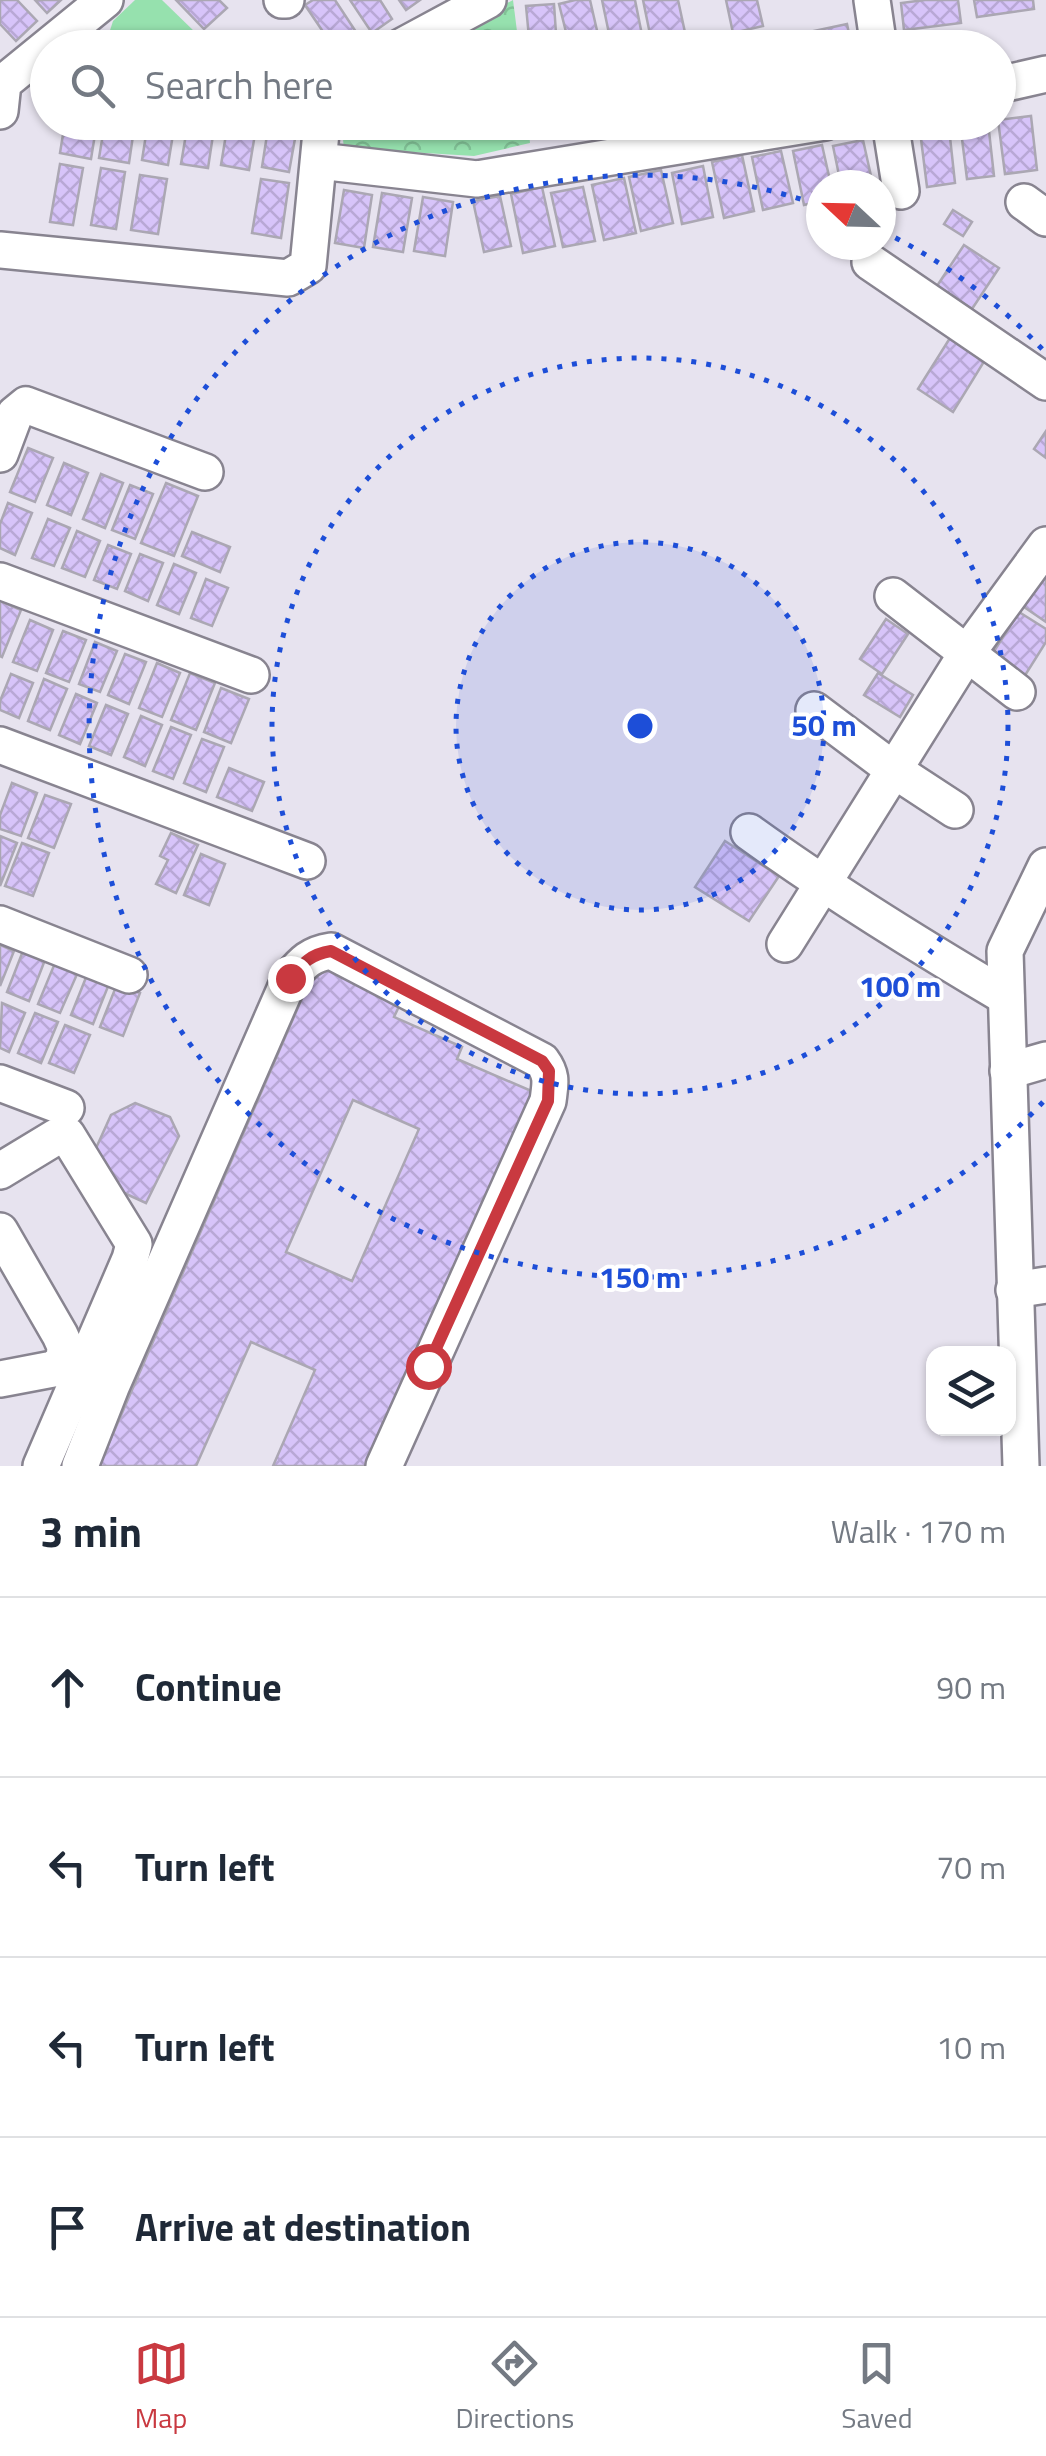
<!DOCTYPE html>
<html lang="en">
<head>
<meta charset="utf-8">
<style>
  :root { --surface:#fff; --page:#f2f2f3; --text:#1f2937; --muted:#747a83; --line:#e0e1e3; --accent:#c93940 }
  body { margin:0; font-family:"Titillium Web",sans-serif; background:var(--page); color:var(--text) }
  .controls { position:absolute; right:30px; bottom:30px; display:grid; overflow:hidden; border-radius:20px; box-shadow:0 2px 8px #0004 }
  .controls button { width:90px; height:90px; display:grid; place-items:center; padding:0; border:0; border-bottom:2px solid var(--line); background:var(--surface); color:var(--text); font:50px sans-serif }
  .compass { position:absolute; left:806px; top:170px; width:90px; height:90px; border-radius:50%; background:var(--surface); box-shadow:0 2px 8px #0004; rotate:292deg }
  .stop { position:absolute; width:30px; height:30px; margin:-22px; border:8px solid #c93940; border-radius:50%; background:#fff }
  .stop.end { background:#c93940; border-color:#fff; box-shadow:0 2px 10px #0008 }
  .list { margin:0; padding:0; list-style:none }
  h2 { display:flex; justify-content:space-between; align-items:center; height:130px; margin:0; padding:0 40px; font-size:42px }
  h2 small { font-size:32px; font-weight:400; color:var(--muted) }
  .list li { display:grid; grid-template-columns:65px 1fr auto; gap:30px; align-items:center; box-sizing:border-box; height:180px; padding:0 40px; border-top:2px solid var(--line) }
  .list b { display:block; font-size:38px; white-space:nowrap }
  .list em { font-size:32px; font-style:normal; color:var(--muted) }
  .icon { flex:none; width:55px; height:55px; fill:none; stroke:currentColor; stroke-width:2; stroke-linecap:round; stroke-linejoin:round }
  .map { position:relative; flex:none; width:1046px; height:1466px; overflow:hidden }
  .search { position:absolute; background:var(--surface); box-shadow:0 2px 8px #0004; left:30px; right:30px; top:30px; height:110px; display:flex; align-items:center; gap:25px; box-sizing:border-box; padding:0 35px; border-radius:55px; color:var(--muted); font-size:38px }
  .sheet { height:850px; background:var(--surface) }
  nav { display:flex; justify-content:space-around; align-items:center; box-sizing:border-box; height:140px; border-top:2px solid var(--line); background:var(--surface); font-size:28px; color:var(--muted) }
  nav a { display:grid; justify-items:center; gap:5px }
  nav .on { color:var(--accent) }
  .map>svg:first-child { display:block }
  .grass { fill:#96e1ae }
  .park { fill:url(#park-crowns) }
  .building { fill:url(#building-cross-hatch); stroke:#aba7b3; stroke-width:2.5; fill-rule:evenodd }
  .lines { fill:none; stroke-linecap:round; stroke-linejoin:round }
  .minor-casing { stroke:#888490; stroke-width:40 }
  .minor { stroke:#fff; stroke-width:35 }
  .route { stroke:#c93940; stroke-width:12 }
  .ring { fill:none; stroke:#1d4ed8; stroke-width:5; stroke-dasharray:5 10 }
  .centre { fill:#1d4ed8; stroke:#fff; stroke-width:5 }
  .ring-label { font-size:30px; text-anchor:middle; font-weight:bold; fill:#1d4ed8; stroke:#fff; stroke-width:8; stroke-linejoin:round; paint-order:stroke }
</style>
</head>
<body>
<div class="map">
<svg width="1046" height="1466" viewBox="0 0 1046 1466">
  <defs>
    <pattern id="park-crowns" width="20" height="18" patternUnits="userSpaceOnUse" patternTransform="scale(2.5)"><rect width="20" height="18" fill="#96e1ae"/><path d="M2 6a3 3 0 1 1 6 0M12 15a3 3 0 1 1 6 0" fill="none" stroke="#81c196"/></pattern>
    <pattern id="building-cross-hatch" width="8" height="8" patternUnits="userSpaceOnUse" patternTransform="scale(2.5)"><rect width="8" height="8" fill="#d7c4f9"/><path d="M0 0l8 8M0 8l8-8" fill="none" stroke="#b8a8d5"/></pattern>
  </defs>
  <rect width="100%" height="100%" fill="#e7e3ef"/>
  <!-- grass -->
  <path class="grass" d="M135 0H162L197 34 179 47H108L106 43 113 21Z"/>
  <!-- park -->
  <g class="park">
    <path d="M513 0 519 47 422 48Z"/>
    <path d="M341 123H528L530 143 474 156 344 148Z"/>
  </g>
  <!-- building -->
  <g class="building">
    <path d="M0 0H17L37 21 16 41 0 24Z"/>
    <path d="M35 0H61L47 13Z"/>
    <path d="M176 0H219L227 8 204 29Z"/>
    <path d="M313 0H335L360 38 346 48H334L305 5Z"/>
    <path d="M350 0H380L392 19 372 33Z"/>
    <path d="M399 0H420L406 10Z"/>
    <path d="M575 0H590L601 48H570L559 4Z"/>
    <path d="M602 0H635L644 45 612 48Z"/>
    <path d="M643 0H678L686 37 652 44Z"/>
    <path d="M726 0H757L763 26 733 33Z"/>
    <path d="M925 0H958L961 23 904 30 901 3Z"/>
    <path d="M974 0H1033L1034 9 977 17Z"/>
    <path d="M554 4 557 48H530L526 6Z"/>
    <path d="M847 24 852 48H817L814 31Z"/>
    <path d="M806 32 809 48H774L773 40Z"/>
    <path d="M960 38 962 48H907L906 45Z"/>
    <path d="M764 40 766 48H733V47Z"/>
    <path d="M1031 116 1037 170 1005 174 998 120Z"/>
    <path d="M65 122H97L91 159 60 153Z"/>
    <path d="M105 122H135L129 163 99 158Z"/>
    <path d="M148 122H175L168 165 142 160Z"/>
    <path d="M188 122H215L208 168 181 164Z"/>
    <path d="M228 122H257L249 170 221 165Z"/>
    <path d="M269 122H298L289 172 262 167Z"/>
    <path d="M545 122H574V124L546 130Z"/>
    <path d="M988 122 994 176 967 179 960 123Z"/>
    <path d="M949 128 955 183 927 187 920 131Z"/>
    <path d="M863 140 873 185H841L833 146Z"/>
    <path d="M822 145 831 185H821V201L804 205 793 151Z"/>
    <path d="M781 151 793 203 763 210 752 157Z"/>
    <path d="M742 155 754 211 724 218 712 162Z"/>
    <path d="M60 164 83 168 73 225 50 222Z"/>
    <path d="M703 166 713 217 682 224 672 173Z"/>
    <path d="M101 168 125 172 116 229 91 225Z"/>
    <path d="M661 170 673 223 641 231 629 177Z"/>
    <path d="M140 175 167 179 158 234 131 230Z"/>
    <path d="M624 178 636 233 604 240 592 185Z"/>
    <path d="M261 179 289 183 281 238 252 233Z"/>
    <path d="M542 187 555 246 523 253 511 194Z"/>
    <path d="M583 187 595 241 563 247 551 193Z"/>
    <path d="M344 190 372 195 364 248 335 243Z"/>
    <path d="M382 193 412 198 403 252 373 247Z"/>
    <path d="M500 196 511 246 484 252 473 201Z"/>
    <path d="M423 197 453 202 445 256 414 251Z"/>
    <path d="M953 210 972 222 963 236 944 224Z"/>
    <path d="M964 245 999 268 972 309 937 286Z"/>
    <path d="M950 338 985 360 953 412 918 389Z"/>
    <path d="M1046 431V458L1034 449Z"/>
    <path d="M28 448 53 458 35 502 10 492Z"/>
    <path d="M64 463 88 473 71 515 47 505Z"/>
    <path d="M101 474 123 483 105 528 83 519Z"/>
    <path d="M166 483 198 496 174 556 141 543Z"/>
    <path d="M130 485 153 494 135 539 112 530Z"/>
    <path d="M8 503 32 513 15 555 0 548V524Z"/>
    <path d="M48 519 70 528 54 566 32 558Z"/>
    <path d="M77 531 100 541 85 577 62 568Z"/>
    <path d="M192 532 230 547 220 572 182 556Z"/>
    <path d="M108 545 131 554 117 589 94 580Z"/>
    <path d="M140 554 163 563 148 601 125 591Z"/>
    <path d="M174 564 196 573 179 614 157 605Z"/>
    <path d="M1046 568V622L1021 605Z"/>
    <path d="M206 579 228 588 212 626 191 618Z"/>
    <path d="M0 601 21 610 2 657 0 656Z"/>
    <path d="M1019 612 1046 629V642L1024 677 991 656Z"/>
    <path d="M886 619 908 634 882 674 860 659Z"/>
    <path d="M30 620 53 630 37 671 13 662Z"/>
    <path d="M63 631 86 640 69 682 46 673Z"/>
    <path d="M95 642 117 651 100 692 79 684Z"/>
    <path d="M125 654 146 662 129 704 108 695Z"/>
    <path d="M157 663 180 673 162 717 139 708Z"/>
    <path d="M190 673 215 683 196 730 171 720Z"/>
    <path d="M878 673 913 695 900 717 864 695Z"/>
    <path d="M11 674 33 683 19 718 0 710V701Z"/>
    <path d="M44 679 67 689 50 730 28 721Z"/>
    <path d="M221 688 249 699 231 743 204 732Z"/>
    <path d="M76 694 97 703 80 744 59 735Z"/>
    <path d="M106 705 128 714 111 755 89 746Z"/>
    <path d="M141 716 162 725 145 766 124 757Z"/>
    <path d="M171 727 191 735 173 779 153 771Z"/>
    <path d="M202 739 224 747 206 792 184 783Z"/>
    <path d="M229 768 264 782 252 811 217 797Z"/>
    <path d="M12 783 37 793 21 836 0 829V815Z"/>
    <path d="M45 795 71 804 54 848 28 838Z"/>
    <path d="M171 833 198 845 176 893 156 884 168 860 160 856Z"/>
    <path d="M0 836 17 843 0 886Z"/>
    <path d="M725 841 779 876 749 921 695 887Z"/>
    <path d="M22 843 49 853 33 896 5 886Z"/>
    <path d="M201 854 225 864 209 905 184 895Z"/>
    <path d="M0 945 14 951 0 986Z"/>
    <path d="M23 951 45 960 29 1001 7 992Z"/>
    <path d="M319 959 404 996 394 1017 462 1047 457 1059 536 1093 372 1466H273L315 1370 251 1342 196 1466H99ZM353 1100 419 1129 352 1281 286 1252Z"/>
    <path d="M55 963 78 972 60 1013 38 1004Z"/>
    <path d="M87 975 109 984 93 1024 71 1015Z"/>
    <path d="M117 984 140 993 123 1036 100 1027Z"/>
    <path d="M2 1003 25 1013 9 1052 0 1048Z"/>
    <path d="M35 1013 58 1022 41 1063 18 1053Z"/>
    <path d="M65 1025 90 1035 74 1073 49 1063Z"/>
    <path d="M135 1103 170 1117 179 1136 146 1203 100 1182 92 1157 111 1115Z"/>
  </g>
  <g class="lines">
    <defs>
      <g id="minor">
        <path d="M282 0H286"/>
        <path d="M872 0 879 48"/>
        <path d="M399 48 488 0"/>
        <path d="M998 85 1046 74"/>
        <path d="M0 111 3 83 105 0"/>
        <path d="M890 122 901 191"/>
        <path d="M319 161 477 179 825 122"/>
        <path d="M1024 202 1046 218"/>
        <path d="M0 250 288 278 308 266 322 122"/>
        <path d="M870 262 1046 382"/>
        <path d="M0 454 15 414 26 405 205 472"/>
        <path d="M0 581 251 675"/>
        <path d="M893 596 1017 692"/>
        <path d="M814 710 894 770 955 810"/>
        <path d="M0 745 307 861"/>
        <path d="M749 832C832 892 918 945 1006 997"/>
        <path d="M0 924 129 975"/>
        <path d="M785 944 967 653 1046 545"/>
        <path d="M1008 1071 1046 1060"/>
        <path d="M0 1083 66 1108"/>
        <path d="M0 1171 56 1137 67 1135 134 1244 130 1259 41 1466"/>
        <path d="M0 1231 60 1335 65 1346 64 1361 53 1369 0 1379"/>
        <path d="M1014 1290 1046 1285"/>
        <path d="M80 1466 111 1387 290 978C303 962 311 954 331 951L542 1061C553 1076 550 1084 548 1101L384 1466"/>
        <path d="M1021 1466 1005 951 1046 866"/>
      </g>
    </defs>
    <!-- minor casing -->
    <use href="#minor" class="minor-casing"/>
    <!-- minor -->
    <use href="#minor" class="minor"/>
  </g>
  <g class="lines">
    <!-- route -->
    <path class="route" d="M290 978C303 963 311 954 331 951L542 1061 549 1071 548 1101 428 1366"/>
  </g>
  <!-- distance rings -->
  <circle cx="640" cy="726" r="184" fill="#1d4ed8" fill-opacity=".12"/>
  <g class="ring">
    <circle cx="640" cy="726" r="184"/>
    <circle cx="640" cy="726" r="368"/>
    <path d="M1043 1102A551 551 0 1 1 819 205M882 231A551 551 0 0 1 1043 350"/>
  </g>
  <circle cx="640" cy="726" r="15" class="centre"/>
  <g class="ring-label">
    <text x="824" y="736">50 m</text>
    <text x="900" y="997">100 m</text>
    <text x="640" y="1288">150 m</text>
  </g>
</svg>
<div class="controls">
<button><svg class="icon" aria-label="layers" viewBox="0 0 24 24"><path d="M12 4l9 5-9 5-9-5zM3 14l9 5 9-5"/></svg></button>
</div>
<svg class="compass" viewBox="-18 -18 36 36"><path d="M0-13l5 13h-10z" fill="#e53935"/><path d="M0 13l5-13h-10z" fill="#747a83"/></svg>
<div class="stop" style="left:428px;top:1366px"></div>
<div class="stop end" style="left:290px;top:978px"></div>
<div class="search"><svg class="icon" aria-label="search" viewBox="0 0 24 24"><circle cx="10" cy="10" r="6"/><path d="M15 15l6 6"/></svg>Search here</div>
</div>
<section class="sheet">
<h2>3 min<small>Walk · 170 m</small></h2>
<ul class="list">
<li><svg class="icon" aria-label="ahead" viewBox="0 0 24 24"><path d="M12 20V5M6 11l6-6 6 6"/></svg><div><b>Continue</b></div><em>90 m</em></li>
<li><svg class="icon" aria-label="left" viewBox="0 0 24 24"><path d="M17 20v-9H6M10 6l-5 5 5 5"/></svg><div><b>Turn left</b></div><em>70 m</em></li>
<li><svg class="icon" aria-label="left" viewBox="0 0 24 24"><path d="M17 20v-9H6M10 6l-5 5 5 5"/></svg><div><b>Turn left</b></div><em>10 m</em></li>
<li><svg class="icon" aria-label="arrive" viewBox="0 0 24 24"><path d="M6 21V4h12l-3 4 3 4H6"/></svg><div><b>Arrive at destination</b></div></li>
</ul>
</section>
<nav>
<a class="on"><svg class="icon" aria-label="map" viewBox="0 0 24 24"><path d="M3 6l6-2 6 2 6-2v14l-6 2-6-2-6 2zM9 4v14M15 6v14"/></svg>Map</a>
<a><svg class="icon" aria-label="directions" viewBox="0 0 24 24"><path d="M12 3l9 9-9 9-9-9zM9 14v-3h6M13 9l2 2-2 2"/></svg>Directions</a>
<a><svg class="icon" aria-label="saved" viewBox="0 0 24 24"><path d="M7 4h10v16l-5-4-5 4z"/></svg>Saved</a>
</nav>
</body>
</html>
